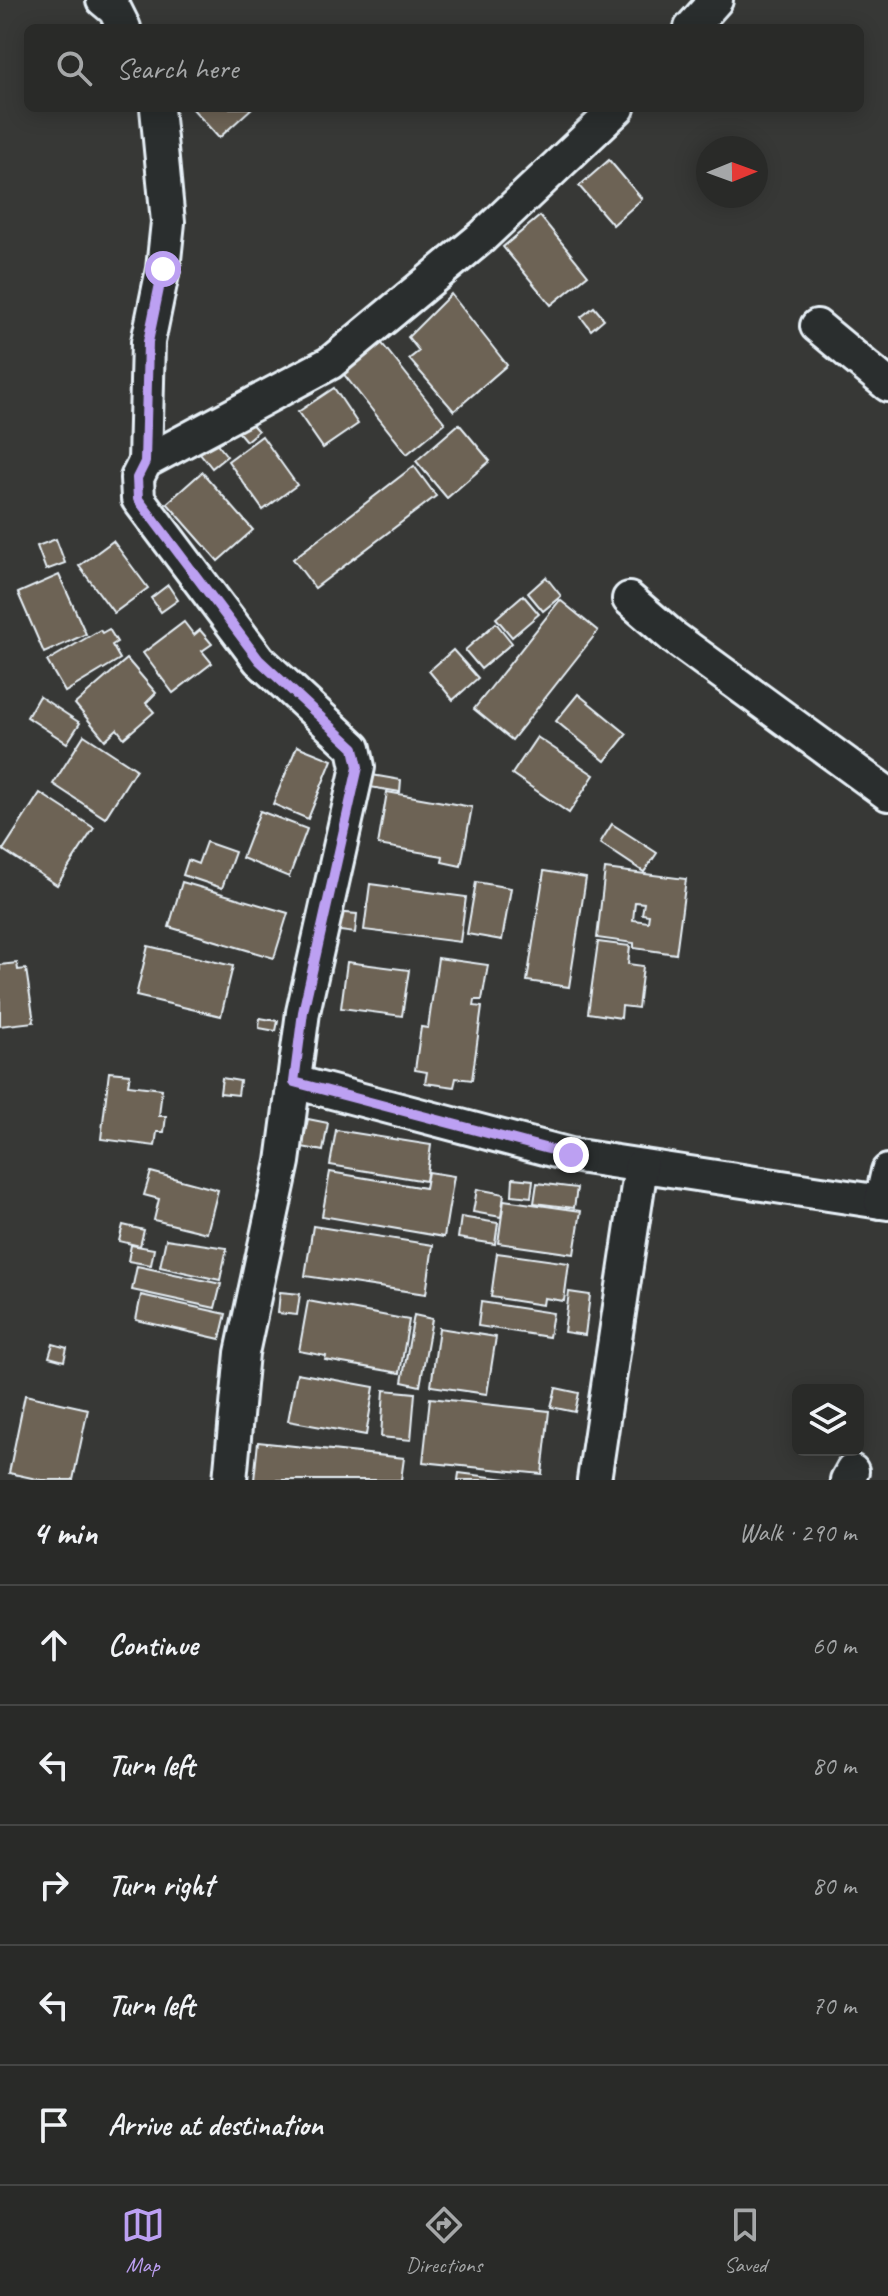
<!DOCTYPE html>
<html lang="en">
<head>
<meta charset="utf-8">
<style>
  :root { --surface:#292a28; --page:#313230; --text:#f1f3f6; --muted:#a5a7a8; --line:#454645; --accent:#bca0f2 }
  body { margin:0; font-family:Caveat,sans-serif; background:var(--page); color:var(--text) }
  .controls { position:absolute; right:24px; bottom:24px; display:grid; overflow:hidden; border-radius:12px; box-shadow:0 4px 20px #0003 }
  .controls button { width:72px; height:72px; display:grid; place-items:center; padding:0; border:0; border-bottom:2px solid var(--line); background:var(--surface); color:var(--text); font:40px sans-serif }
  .compass { position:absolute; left:696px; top:136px; width:72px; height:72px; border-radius:50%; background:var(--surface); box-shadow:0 4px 20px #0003; rotate:89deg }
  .stop { position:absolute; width:24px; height:24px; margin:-18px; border:6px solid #bca0f2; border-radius:50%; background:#fff }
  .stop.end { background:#bca0f2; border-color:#fff; box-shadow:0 2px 8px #0008 }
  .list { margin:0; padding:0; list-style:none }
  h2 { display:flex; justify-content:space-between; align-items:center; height:104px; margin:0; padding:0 32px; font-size:34px }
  h2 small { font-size:26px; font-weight:400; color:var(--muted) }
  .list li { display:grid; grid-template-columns:52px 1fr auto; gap:24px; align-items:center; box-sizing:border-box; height:120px; padding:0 32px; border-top:2px solid var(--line) }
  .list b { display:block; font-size:30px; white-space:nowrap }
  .list em { font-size:26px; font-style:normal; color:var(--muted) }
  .icon { flex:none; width:44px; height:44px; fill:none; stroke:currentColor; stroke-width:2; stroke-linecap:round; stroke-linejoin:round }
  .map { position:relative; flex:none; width:888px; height:1480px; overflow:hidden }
  .search { position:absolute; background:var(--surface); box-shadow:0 4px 20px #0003; left:24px; right:24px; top:24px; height:88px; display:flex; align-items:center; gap:20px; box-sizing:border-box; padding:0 28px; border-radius:12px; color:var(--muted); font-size:30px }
  .sheet { height:704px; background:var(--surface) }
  nav { display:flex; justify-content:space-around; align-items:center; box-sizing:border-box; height:112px; border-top:2px solid var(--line); background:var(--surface); font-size:22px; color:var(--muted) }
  nav a { display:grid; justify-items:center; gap:4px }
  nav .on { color:var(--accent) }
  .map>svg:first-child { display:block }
  .building { fill:#6d6354; stroke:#e8f1f8; stroke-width:2; fill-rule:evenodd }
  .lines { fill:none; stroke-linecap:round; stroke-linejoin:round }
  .minor-casing { stroke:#e8f1f8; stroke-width:38 }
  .minor { stroke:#2a2d2e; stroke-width:32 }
  .route { stroke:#bca0f2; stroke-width:10 }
</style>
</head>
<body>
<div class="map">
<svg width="888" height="1480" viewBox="0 0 888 1480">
  <rect width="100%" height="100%" fill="#373836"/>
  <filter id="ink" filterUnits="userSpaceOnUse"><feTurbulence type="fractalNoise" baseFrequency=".0125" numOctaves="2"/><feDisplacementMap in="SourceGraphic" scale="16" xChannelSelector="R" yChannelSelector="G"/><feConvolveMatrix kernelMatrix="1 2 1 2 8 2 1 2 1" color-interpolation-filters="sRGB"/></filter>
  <g filter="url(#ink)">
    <!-- building -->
    <g class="building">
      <path d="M192 108H252L219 138Z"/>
      <path d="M609 160 642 199 613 225 579 186Z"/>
      <path d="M540 216 588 275 551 305 503 247Z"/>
      <path d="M451 294 507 365 454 411 409 359 419 351 408 337Z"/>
      <path d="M594 307 604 319 591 330 581 317Z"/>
      <path d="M380 341 445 423 407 454 342 372Z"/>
      <path d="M334 388 358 424 323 448 298 412Z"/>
      <path d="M246 418 258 431 246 441 234 427Z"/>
      <path d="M459 424 490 461 447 498 416 461Z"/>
      <path d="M262 436 297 485 263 510 228 461Z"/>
      <path d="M215 441 227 456 212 468 200 453Z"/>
      <path d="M414 466 436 496 315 588 293 559Z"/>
      <path d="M202 472 253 530 218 561 167 503Z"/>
      <path d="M56 539 65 563 46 570 37 546Z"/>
      <path d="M113 541 148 588 114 613 79 566Z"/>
      <path d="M59 575 86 634 44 653 18 593Z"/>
      <path d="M546 577 561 596 543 611 528 593Z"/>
      <path d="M168 585 178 600 161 612 151 598Z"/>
      <path d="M523 595 539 614 512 637 496 618Z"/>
      <path d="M560 600 598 631 512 740 474 709Z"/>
      <path d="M184 622 194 635 200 630 212 644 202 651 212 663 173 693 143 653Z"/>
      <path d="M496 623 512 643 481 669 465 650Z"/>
      <path d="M109 629 117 642 112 645 120 659 65 692 47 661 100 630 102 633Z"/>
      <path d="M453 650 478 678 453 700 429 671Z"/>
      <path d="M127 659 156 693 146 703 154 712 124 738 117 729 105 740 75 704Z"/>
      <path d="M578 694 627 734 605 761 556 721Z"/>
      <path d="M39 696 80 723 67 743 27 717Z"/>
      <path d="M84 735 136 769 105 818 53 784Z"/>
      <path d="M537 737 594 775 569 813 512 774Z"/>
      <path d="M297 746 332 760 308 819 273 804Z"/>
      <path d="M372 775 401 780 400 792 370 787Z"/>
      <path d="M387 792 472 807 461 866 442 862 443 856 378 845Z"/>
      <path d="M40 793 94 828 57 885 3 850Z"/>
      <path d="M260 811 307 829 289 877 242 858Z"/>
      <path d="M612 824 657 853 644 872 600 843Z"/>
      <path d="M206 842 235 852 222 888 183 875 188 860 198 864Z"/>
      <path d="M605 869 686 879 676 954 634 948V943L597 938ZM635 902 644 903 642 914 649 915 648 922 633 920Z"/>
      <path d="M544 871 586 878 569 987 527 981Z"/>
      <path d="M182 882 288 913 274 958 169 927Z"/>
      <path d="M476 882 511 888 502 940 467 934Z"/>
      <path d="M370 884 466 897 460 942 364 930Z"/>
      <path d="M334 912 357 914 355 933 332 930Z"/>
      <path d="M598 942 630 946 628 964 643 966 638 1008 622 1006 621 1018 588 1013Z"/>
      <path d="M148 946 233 966 221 1016 136 996Z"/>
      <path d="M438 958 488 965 482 1000H475L474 1006 482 1007 472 1080 456 1078 454 1087 425 1083 427 1072 415 1070 421 1027 428 1028Z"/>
      <path d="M347 962 409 970 402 1016 341 1008Z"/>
      <path d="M17 963 18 970 26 969 34 1022 0 1026V965Z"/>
      <path d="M260 1018 278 1021 276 1031 259 1028Z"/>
      <path d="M109 1072 130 1074 128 1085 162 1089 159 1116H166L164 1132H157L155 1146 101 1139Z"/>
      <path d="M222 1078 240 1081 238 1095 220 1093Z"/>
      <path d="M308 1119 328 1123 323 1151 302 1147Z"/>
      <path d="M336 1130 431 1145 426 1181 330 1165Z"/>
      <path d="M151 1172 218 1190 207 1233 154 1220 159 1199 144 1195Z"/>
      <path d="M330 1172 425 1188 428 1172 454 1176 444 1237 322 1216Z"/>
      <path d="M513 1178 533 1180 531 1197 512 1195Z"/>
      <path d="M537 1183 577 1188 574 1208 534 1203Z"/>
      <path d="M477 1189 504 1194 501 1217 473 1212Z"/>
      <path d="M504 1200 581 1211 574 1254 498 1243Z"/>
      <path d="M461 1217 498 1223 495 1244 458 1238Z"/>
      <path d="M123 1225 144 1230 140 1246 119 1241Z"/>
      <path d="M313 1226 433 1245 426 1294 305 1276Z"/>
      <path d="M166 1239 227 1248 220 1280 160 1267Z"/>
      <path d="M131 1245 154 1249 151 1265 128 1261Z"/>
      <path d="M497 1253 569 1263 564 1301 544 1298 543 1305 491 1297Z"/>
      <path d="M137 1266 221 1284 215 1308 132 1290Z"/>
      <path d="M280 1292 300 1294 297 1315 278 1313Z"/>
      <path d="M569 1292 590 1295 585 1335 564 1332Z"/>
      <path d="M141 1295 226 1314 220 1339 136 1320Z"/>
      <path d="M308 1301 409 1320 400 1373 325 1360 326 1356 299 1351Z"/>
      <path d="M481 1302 553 1313 549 1337 478 1326Z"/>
      <path d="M414 1315 432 1319 420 1386 402 1382Z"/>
      <path d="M439 1328 496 1337 487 1394 431 1386Z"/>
      <path d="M53 1344 67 1348 64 1361 49 1357Z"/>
      <path d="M297 1373 374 1387 366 1435 288 1421Z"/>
      <path d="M556 1388 579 1393 575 1412 551 1407Z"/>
      <path d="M384 1390 415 1393 411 1440 381 1437Z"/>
      <path d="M25 1395 88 1409 73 1480H41L9 1473Z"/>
      <path d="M430 1398 549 1411 542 1474 423 1462Z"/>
      <path d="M258 1442 404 1458 401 1480H254Z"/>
      <path d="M459 1473 514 1480H458Z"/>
    </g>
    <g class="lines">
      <defs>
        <g id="minor">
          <path d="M103 0 115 10 124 28"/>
          <path d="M691 28 716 0"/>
          <path d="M817 326 888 385"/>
          <path d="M145 462 148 342 163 269 168 222 157 108"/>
          <path d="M629 599 673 637 888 794"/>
          <path d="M294 1082 571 1155 881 1202"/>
          <path d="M888 1171 881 1202 888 1203"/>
          <path d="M230 1480 242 1353 283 1162 303 1012 358 767 354 748 259 660 138 499 137 478 145 462 330 363 482 237 618 108"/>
          <path d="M594 1480 641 1166"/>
          <path d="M847 1480 852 1471"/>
        </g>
      </defs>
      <!-- minor casing -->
      <use href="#minor" class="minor-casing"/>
      <!-- minor -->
      <use href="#minor" class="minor"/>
    </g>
  </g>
  <g class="lines" filter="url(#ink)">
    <!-- route -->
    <path class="route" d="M163 269 148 342 145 462 137 478 138 499 259 660 354 748 358 767 303 1012 294 1082 571 1155"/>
  </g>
</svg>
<div class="controls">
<button><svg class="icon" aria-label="layers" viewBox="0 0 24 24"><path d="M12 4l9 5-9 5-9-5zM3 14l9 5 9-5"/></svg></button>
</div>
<svg class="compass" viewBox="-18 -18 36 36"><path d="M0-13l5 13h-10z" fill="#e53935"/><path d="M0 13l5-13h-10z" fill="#a5a7a8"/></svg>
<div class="stop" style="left:163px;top:269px"></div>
<div class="stop end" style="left:571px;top:1155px"></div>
<div class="search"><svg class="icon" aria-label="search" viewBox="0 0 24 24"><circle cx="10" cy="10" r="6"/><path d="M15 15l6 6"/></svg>Search here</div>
</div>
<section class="sheet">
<h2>4 min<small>Walk · 290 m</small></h2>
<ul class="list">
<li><svg class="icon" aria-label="ahead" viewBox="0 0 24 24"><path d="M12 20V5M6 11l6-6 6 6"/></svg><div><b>Continue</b></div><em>60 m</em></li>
<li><svg class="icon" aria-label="left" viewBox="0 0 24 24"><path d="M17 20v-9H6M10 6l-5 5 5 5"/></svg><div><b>Turn left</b></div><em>80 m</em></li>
<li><svg class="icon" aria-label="right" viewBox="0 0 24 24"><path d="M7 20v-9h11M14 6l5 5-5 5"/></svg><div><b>Turn right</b></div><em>80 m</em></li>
<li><svg class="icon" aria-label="left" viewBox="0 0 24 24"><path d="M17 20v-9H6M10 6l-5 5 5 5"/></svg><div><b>Turn left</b></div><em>70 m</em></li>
<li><svg class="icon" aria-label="arrive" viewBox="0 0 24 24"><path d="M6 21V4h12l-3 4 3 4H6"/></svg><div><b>Arrive at destination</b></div></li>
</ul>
</section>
<nav>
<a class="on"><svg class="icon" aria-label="map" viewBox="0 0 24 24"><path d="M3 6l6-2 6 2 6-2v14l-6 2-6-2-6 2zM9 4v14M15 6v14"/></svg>Map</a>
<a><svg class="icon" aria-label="directions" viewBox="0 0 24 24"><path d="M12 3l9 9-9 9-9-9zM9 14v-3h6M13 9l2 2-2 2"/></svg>Directions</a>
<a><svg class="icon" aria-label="saved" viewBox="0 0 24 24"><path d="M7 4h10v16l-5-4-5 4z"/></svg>Saved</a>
</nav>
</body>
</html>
